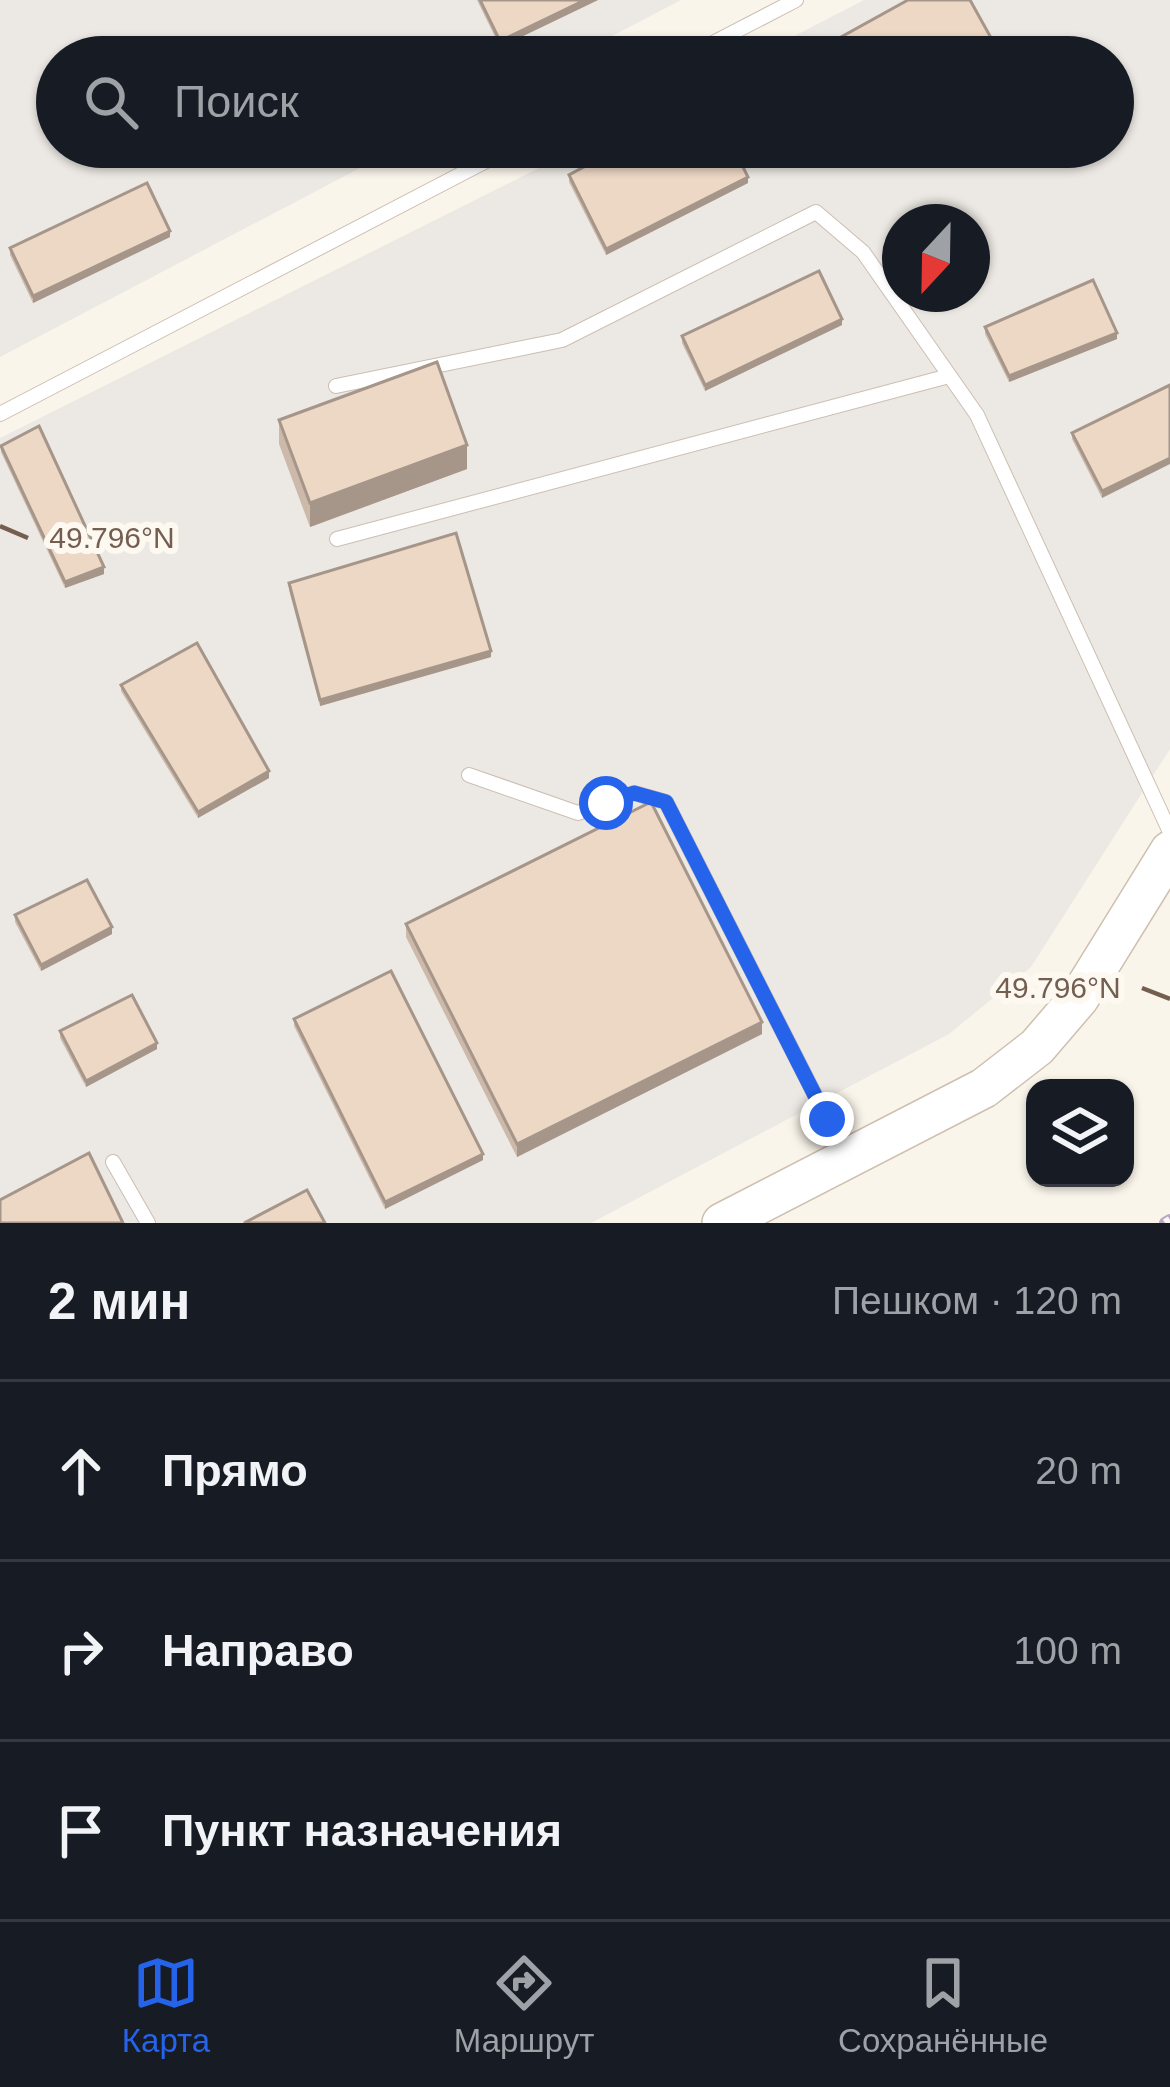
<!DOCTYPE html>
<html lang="ru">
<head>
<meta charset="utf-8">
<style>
  :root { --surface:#171b24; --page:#242831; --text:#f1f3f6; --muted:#9ea1a6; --line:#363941; --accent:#2563eb }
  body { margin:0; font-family:Arial,sans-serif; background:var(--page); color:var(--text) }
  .controls { position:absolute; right:36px; bottom:36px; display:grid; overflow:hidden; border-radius:24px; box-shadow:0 3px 9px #0004 }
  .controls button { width:108px; height:108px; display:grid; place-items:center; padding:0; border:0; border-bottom:3px solid var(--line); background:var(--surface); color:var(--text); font:60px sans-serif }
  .compass { position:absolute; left:882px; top:204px; width:108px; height:108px; border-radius:50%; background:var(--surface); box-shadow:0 3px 9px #0004; rotate:202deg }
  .stop { position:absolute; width:36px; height:36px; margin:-27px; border:9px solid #2563eb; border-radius:50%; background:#fff }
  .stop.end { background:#2563eb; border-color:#fff; box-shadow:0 3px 12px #0008 }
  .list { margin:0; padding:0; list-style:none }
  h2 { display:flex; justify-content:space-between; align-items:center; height:156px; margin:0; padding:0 48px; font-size:51px }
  h2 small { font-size:39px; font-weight:400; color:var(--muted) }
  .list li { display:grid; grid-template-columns:78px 1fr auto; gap:36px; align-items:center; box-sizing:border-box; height:180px; padding:0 48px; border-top:3px solid var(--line) }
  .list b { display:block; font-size:45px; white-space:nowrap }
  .list em { font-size:39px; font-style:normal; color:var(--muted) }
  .icon { flex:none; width:66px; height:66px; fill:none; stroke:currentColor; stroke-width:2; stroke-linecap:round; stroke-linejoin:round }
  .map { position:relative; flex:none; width:1170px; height:1223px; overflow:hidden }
  .search { position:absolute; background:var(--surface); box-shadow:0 3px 9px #0004; left:36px; right:36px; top:36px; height:132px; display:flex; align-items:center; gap:30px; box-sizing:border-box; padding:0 42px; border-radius:66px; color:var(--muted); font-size:45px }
  .sheet { height:696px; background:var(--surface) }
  nav { display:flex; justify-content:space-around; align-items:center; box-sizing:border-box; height:168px; border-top:3px solid var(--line); background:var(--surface); font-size:33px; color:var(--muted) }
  nav a { display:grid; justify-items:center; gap:6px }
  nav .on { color:var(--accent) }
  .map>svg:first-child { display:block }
  .industrial { fill:#ece8e3; fill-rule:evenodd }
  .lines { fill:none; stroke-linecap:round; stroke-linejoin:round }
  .service-casing { stroke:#ccbeb2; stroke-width:16 }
  .secondary-casing { stroke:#cebfaf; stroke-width:42 }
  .service { stroke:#fff; stroke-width:14 }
  .secondary { stroke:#fff; stroke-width:39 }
  .rail-casing { stroke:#b9a9c4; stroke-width:12 }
  .rail { stroke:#fdf9f1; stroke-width:8; stroke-dasharray:22; stroke-linecap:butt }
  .wall { fill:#ccb9a9 }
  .shaded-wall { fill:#a6968a }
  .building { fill:#edd7c5; stroke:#a6968a; stroke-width:3 }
  .route { stroke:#2563eb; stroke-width:15 }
  .ticks { fill:none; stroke:#735e50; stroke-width:4.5 }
  .ticks-label { font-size:30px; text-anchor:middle; fill:#735e50; stroke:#fdf9f1; stroke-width:12; stroke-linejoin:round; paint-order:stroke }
</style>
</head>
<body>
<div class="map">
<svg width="1170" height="1223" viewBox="0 0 1170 1223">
  <rect width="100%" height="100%" fill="#faf5eb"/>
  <!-- industrial -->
  <g class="industrial">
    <path d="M0 0H681L572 57H57V147H400L0 357Z"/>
    <path d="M864 0H1170V749L1031 967 949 1034 591 1223H0V438L581 147H1113V57H754ZM900 222H972V294H900Z"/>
  </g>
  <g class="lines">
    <defs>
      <g id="service">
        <path d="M686 57 796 0"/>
        <path d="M336 386 562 340 816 212 863 252 977 415 1170 832"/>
        <path d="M0 414 513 147"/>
        <path d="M337 539 949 376"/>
        <path d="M469 775 578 813 634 793 666 802 845 1154"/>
        <path d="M113 1162 148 1223"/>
      </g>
      <path id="secondary" d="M722 1223 984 1088 1037 1047 1079 998 1170 851"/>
    </defs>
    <!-- service casing -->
    <use href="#service" class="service-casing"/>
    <!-- secondary casing -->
    <use href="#secondary" class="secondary-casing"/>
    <!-- service -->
    <use href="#service" class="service"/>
    <!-- secondary -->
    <use href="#secondary" class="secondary"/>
    <defs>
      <path id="rail" d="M1165 1223 1170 1220"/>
    </defs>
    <!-- rail casing -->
    <use href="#rail" class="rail-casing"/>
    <!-- rail -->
    <use href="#rail" class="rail"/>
  </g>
  <!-- wall -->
  <g class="wall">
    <path d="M477 0H598L500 47Z"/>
    <path d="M569 175 748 183 606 255 569 182Z"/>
    <path d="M170 237 33 303 10 255V248Z"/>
    <path d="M842 325 705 391 682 343V336Z"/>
    <path d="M985 327 1117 339 1009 382 985 334Z"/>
    <path d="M1170 385 1102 498 1072 439V433Z"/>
    <path d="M279 420 467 469 310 527 279 444Z"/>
    <path d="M1 446 104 574 65 588 1 452Z"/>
    <path d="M289 583 491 657 320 706 289 590Z"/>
    <path d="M121 685 269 778 198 818 121 691Z"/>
    <path d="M15 915 112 934 41 971 15 922Z"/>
    <path d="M406 924 762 1034 517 1157 406 937Z"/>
    <path d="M294 1019 483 1160 385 1209 294 1026Z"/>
    <path d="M60 1031 157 1049 86 1087 60 1038Z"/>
  </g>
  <!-- shaded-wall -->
  <g class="shaded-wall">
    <path d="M585 0H598L500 47V41Z"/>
    <path d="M995 45V51L983 57H970Z"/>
    <path d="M748 177V183L606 255V249Z"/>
    <path d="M170 231V237L33 303V296Z"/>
    <path d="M842 319V325L705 391V385Z"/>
    <path d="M1117 333V339L1009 382V376Z"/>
    <path d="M467 445V469L310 527V503Z"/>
    <path d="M1170 458V464L1102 498V491Z"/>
    <path d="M104 567V574L65 588V582Z"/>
    <path d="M491 651V657L320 706V700Z"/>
    <path d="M269 771V778L198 818V812Z"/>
    <path d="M112 927V934L41 971V965Z"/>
    <path d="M762 1022V1034L517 1157V1144Z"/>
    <path d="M157 1043V1049L86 1087V1081Z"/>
    <path d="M483 1154V1160L385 1209V1202Z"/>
  </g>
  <!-- building -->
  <g class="building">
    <path d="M480 0H585L500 41Z"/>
    <path d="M908 0H970L995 45 970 57H816L814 52Z"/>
    <path d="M621 147H733L748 177 606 249 569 175Z"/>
    <path d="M147 183 170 231 33 296 10 248Z"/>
    <path d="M819 271 842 319 705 385 682 336Z"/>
    <path d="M1093 280 1117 333 1009 376 985 327Z"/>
    <path d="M437 362 467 445 310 503 279 420Z"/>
    <path d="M1170 385V458L1102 491 1072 433Z"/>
    <path d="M39 426 104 567 65 582 1 446Z"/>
    <path d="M456 533 491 651 320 700 289 583Z"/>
    <path d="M197 643 269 771 198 812 121 685Z"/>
    <path d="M651 802 762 1022 517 1144 406 924Z"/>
    <path d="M87 880 112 927 41 965 15 915Z"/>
    <path d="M391 971 483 1154 385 1202 294 1019Z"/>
    <path d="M132 995 157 1043 86 1081 60 1031Z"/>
    <path d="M89 1153 123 1223H0V1200Z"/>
    <path d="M307 1190 325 1223H244Z"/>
  </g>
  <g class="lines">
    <!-- route -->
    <path class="route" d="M606 803 634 793 666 802 827 1119"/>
  </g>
  <!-- ticks -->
  <path class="ticks" d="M0 526 28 538M1142 988 1170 999"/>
  <g class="ticks-label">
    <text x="112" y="548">49.796°N</text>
    <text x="1058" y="998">49.796°N</text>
  </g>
</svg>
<div class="controls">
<button><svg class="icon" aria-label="layers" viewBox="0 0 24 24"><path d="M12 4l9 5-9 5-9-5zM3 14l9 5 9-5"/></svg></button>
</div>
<svg class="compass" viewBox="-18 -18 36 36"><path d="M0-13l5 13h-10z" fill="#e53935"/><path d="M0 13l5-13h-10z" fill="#9ea1a6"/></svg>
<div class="stop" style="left:606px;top:803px"></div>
<div class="stop end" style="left:827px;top:1119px"></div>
<div class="search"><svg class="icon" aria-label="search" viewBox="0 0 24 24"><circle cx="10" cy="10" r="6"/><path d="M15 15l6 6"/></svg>Поиск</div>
</div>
<section class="sheet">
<h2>2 мин<small>Пешком · 120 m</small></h2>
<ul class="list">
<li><svg class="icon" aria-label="ahead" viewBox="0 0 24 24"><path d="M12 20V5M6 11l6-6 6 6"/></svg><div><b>Прямо</b></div><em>20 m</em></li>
<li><svg class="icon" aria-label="right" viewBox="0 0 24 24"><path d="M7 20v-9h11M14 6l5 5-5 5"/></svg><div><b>Направо</b></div><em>100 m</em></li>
<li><svg class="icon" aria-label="arrive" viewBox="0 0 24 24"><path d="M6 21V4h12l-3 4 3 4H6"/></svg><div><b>Пункт назначения</b></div></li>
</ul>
</section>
<nav>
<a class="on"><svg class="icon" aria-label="map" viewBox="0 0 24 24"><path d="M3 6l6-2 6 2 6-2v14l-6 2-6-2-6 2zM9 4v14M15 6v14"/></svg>Карта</a>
<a><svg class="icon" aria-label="directions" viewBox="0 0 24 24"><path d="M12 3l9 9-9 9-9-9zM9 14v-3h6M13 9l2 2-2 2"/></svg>Маршрут</a>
<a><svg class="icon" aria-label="saved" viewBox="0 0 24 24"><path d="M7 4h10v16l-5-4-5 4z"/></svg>Сохранённые</a>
</nav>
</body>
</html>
